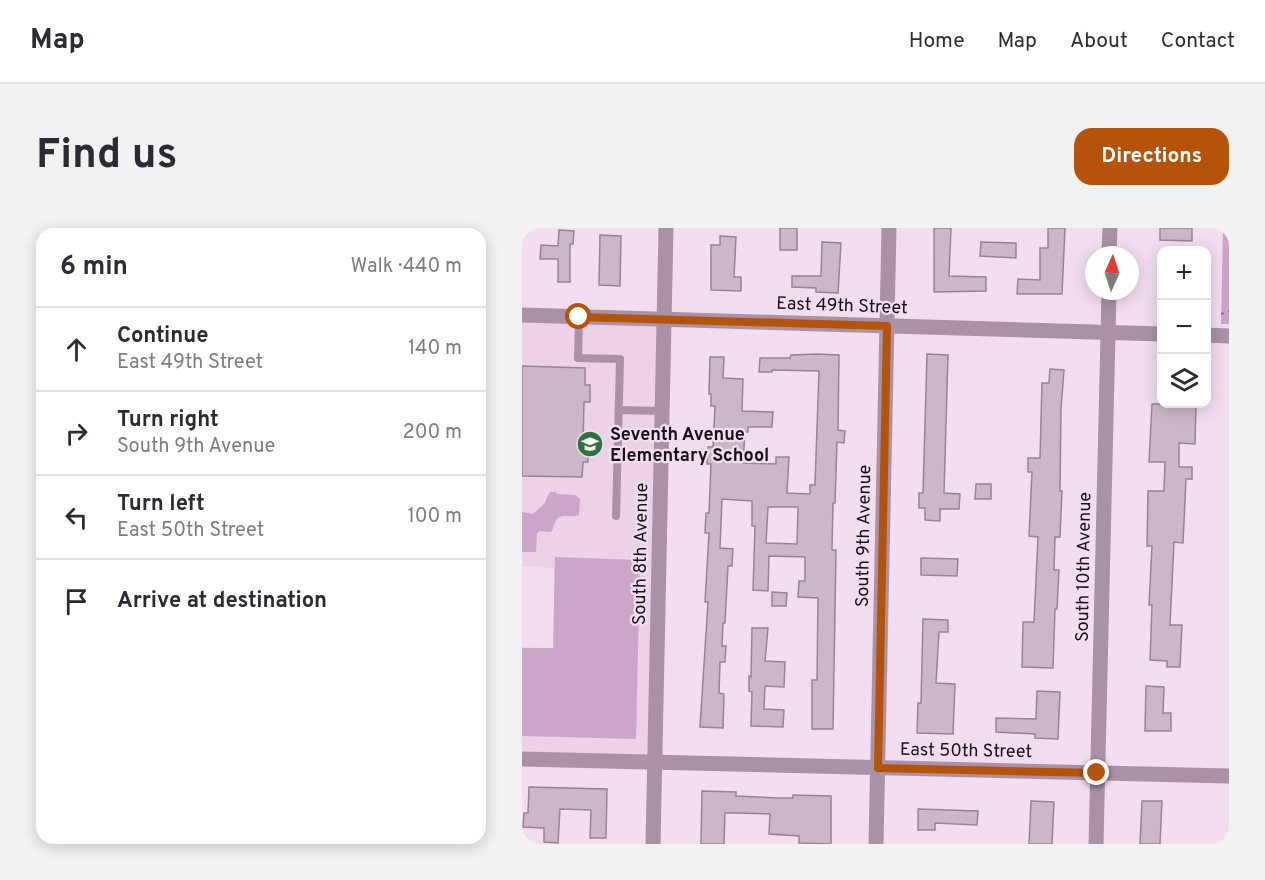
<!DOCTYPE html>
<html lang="en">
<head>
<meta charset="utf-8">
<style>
  :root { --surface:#fff; --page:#f2f2f3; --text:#2b2b33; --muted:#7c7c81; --line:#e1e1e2; --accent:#b45309 }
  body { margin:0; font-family:Overpass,sans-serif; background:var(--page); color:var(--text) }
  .controls { position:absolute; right:18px; top:18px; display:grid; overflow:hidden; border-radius:12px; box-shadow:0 3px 15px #0003 }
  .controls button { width:54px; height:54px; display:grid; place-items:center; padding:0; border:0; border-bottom:2px solid var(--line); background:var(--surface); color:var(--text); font:30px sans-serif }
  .compass { position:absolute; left:563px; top:18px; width:54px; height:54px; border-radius:50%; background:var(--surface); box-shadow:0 3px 15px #0003; rotate:3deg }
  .stop { position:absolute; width:18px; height:18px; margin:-14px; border:4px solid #b45309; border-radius:50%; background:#fff }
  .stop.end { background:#b45309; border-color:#fff; box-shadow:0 2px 6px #0008 }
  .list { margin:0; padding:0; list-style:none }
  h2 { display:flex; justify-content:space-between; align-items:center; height:78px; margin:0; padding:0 24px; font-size:26px }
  h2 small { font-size:20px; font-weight:400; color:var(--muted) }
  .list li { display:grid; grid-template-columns:39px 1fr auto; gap:18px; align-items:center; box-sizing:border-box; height:84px; padding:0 24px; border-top:2px solid var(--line) }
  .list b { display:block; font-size:22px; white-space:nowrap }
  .list p { margin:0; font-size:20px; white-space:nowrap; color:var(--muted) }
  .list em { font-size:20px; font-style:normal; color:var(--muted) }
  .icon { flex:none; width:33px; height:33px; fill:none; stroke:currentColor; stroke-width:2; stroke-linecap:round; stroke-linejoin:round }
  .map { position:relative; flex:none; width:707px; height:616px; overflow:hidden; border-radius:18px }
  header { display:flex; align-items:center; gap:36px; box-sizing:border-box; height:84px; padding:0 30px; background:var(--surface); border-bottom:2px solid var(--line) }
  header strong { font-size:28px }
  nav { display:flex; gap:33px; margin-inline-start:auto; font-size:21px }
  .intro { display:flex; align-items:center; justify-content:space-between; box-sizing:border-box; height:144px; padding:0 36px }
  h1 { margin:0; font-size:42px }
  .button { padding:15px 27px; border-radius:18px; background:var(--accent); color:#fff; font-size:21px; font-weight:700 }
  main { display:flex; gap:36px; padding:0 36px }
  aside { flex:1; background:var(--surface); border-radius:18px; box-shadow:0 3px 15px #0003 }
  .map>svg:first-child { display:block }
  .built { fill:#ecd1e9 }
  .green { fill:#cba6c8 }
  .building { fill:#cbb7c9; stroke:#978495; stroke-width:1.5; fill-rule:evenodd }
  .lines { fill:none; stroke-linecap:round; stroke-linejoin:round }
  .path { stroke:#857884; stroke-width:2; stroke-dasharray:3 4.5; stroke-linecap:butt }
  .lane { stroke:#a992a7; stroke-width:8 }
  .street { stroke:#a992a7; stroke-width:15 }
  .route { stroke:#b45309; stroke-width:8 }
  .labels { text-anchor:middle; stroke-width:4.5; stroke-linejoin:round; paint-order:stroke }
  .street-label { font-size:18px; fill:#181218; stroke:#f2def0 }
  .poi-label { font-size:18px; font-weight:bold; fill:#181218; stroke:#f2def0; text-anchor:start }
</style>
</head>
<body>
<header>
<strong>Map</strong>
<nav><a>Home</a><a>Map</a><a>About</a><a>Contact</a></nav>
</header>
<div class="intro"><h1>Find us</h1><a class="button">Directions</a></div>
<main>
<aside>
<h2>6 min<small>Walk · 440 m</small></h2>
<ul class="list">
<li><svg class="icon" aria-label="ahead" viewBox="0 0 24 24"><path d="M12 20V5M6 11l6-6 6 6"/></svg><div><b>Continue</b><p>East 49th Street</p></div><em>140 m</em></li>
<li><svg class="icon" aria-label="right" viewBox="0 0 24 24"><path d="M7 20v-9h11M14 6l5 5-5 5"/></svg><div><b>Turn right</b><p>South 9th Avenue</p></div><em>200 m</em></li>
<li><svg class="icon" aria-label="left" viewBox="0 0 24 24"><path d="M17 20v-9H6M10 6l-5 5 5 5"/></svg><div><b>Turn left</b><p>East 50th Street</p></div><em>100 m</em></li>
<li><svg class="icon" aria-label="arrive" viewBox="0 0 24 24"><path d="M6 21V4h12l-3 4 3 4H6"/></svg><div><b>Arrive at destination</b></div></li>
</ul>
</aside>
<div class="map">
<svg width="707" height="616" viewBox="0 0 707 616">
  <rect width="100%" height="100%" fill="#f2def0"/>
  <!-- built -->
  <path class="built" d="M0 90 140 94 129 531 0 527V419L31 420 32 340 0 338Z"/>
  <!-- green -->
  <g class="green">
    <path d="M701 0H707V96H699Z"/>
    <path d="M28 264H34L35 266 53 267 58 271 57 287C50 290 42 286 36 290 33 292 32 300 29 304L18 303 15 305 14 324H0V284L11 286 22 276Z"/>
    <path d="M33 329 118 332 114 511 0 508V420H31Z"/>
  </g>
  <!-- building -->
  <g class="building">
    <rect x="258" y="0" width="17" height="22"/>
    <path d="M412 0H429L427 48 464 49V63L412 64Z"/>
    <path d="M526 0H543L540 66H495L496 51 518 52V20H526Z"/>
    <path d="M638 0H670V13L638 12Z"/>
    <path d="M37 2 52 3 51 16H48V54H36V31H18L19 17 36 18Z"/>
    <path d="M78 7 99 8 98 58 77 57Z"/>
    <path d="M198 8 214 9 212 49H219V63L189 62V17H198Z"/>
    <path d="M300 14 319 15 316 65 294 64V60L270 59V48H299Z"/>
    <path d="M459 14 494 15V30L458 28Z"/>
    <path d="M295 126 317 127 316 202 323 203 322 215 315 214 313 275H311L310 322H314L311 501H290V452H295L296 370 276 369 277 353H283V329L247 328 246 363 231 362 233 298H230V273L200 271 198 320 211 321 210 338H206L203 395H201L200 418H204L203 434H198L197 465 202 466 201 500 178 499 186 374H183L187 305H183L184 285H187L189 236H185L186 219H191L193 178H189V166H187L188 129H202L201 150 221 151 220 183 251 184 250 199H226V204H223L221 235 254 236V229H267L265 265 288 266V257H293L297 143 250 142V144H237L238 130H268L269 127ZM246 279H276L275 316 244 315Z"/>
    <path d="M405 126 426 127 422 265 438 266 437 281H418V293L403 292V280H397V265H401Z"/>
    <path d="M0 138 63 140V157H68V174H62L61 217H66V234H61L60 249 0 248Z"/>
    <path d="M528 141 542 142 539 181 538 263H540L538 309H533L532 342H537L535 381H533L531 440 500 439 501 394H512L516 309 507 308 510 244H506V230H518L520 155H527Z"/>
    <path d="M630 176H674L673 216 657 215V239H670V251H664L661 315 652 314 648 397H660L658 439H645V433L628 432 630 377H627L630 318H625L626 263H642L643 234H627Z"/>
    <path d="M454 256H469V271H453Z"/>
    <path d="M399 330 436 331 435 348 399 347Z"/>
    <path d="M250 364 265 365 264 378H250Z"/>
    <path d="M401 391 426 392V404H417L414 455 433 456 431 506 395 505 396 475H399Z"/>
    <path d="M230 400H246L243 433 263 434 262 459 243 458 242 481 262 482 261 499 229 498 230 464 227 463V448L229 449Z"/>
    <path d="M624 458 642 459 641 485H649V503H623Z"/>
    <path d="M515 463 538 464 536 511 513 510V506L474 504V490L514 491Z"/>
    <path d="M7 559 85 561 84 610H68L69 582 38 581 36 615 22 614V600L1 599 2 585H6Z"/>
    <path d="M180 563 214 564V568L256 570H271V567L309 568V616L277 615V608L247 606 248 586 214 585H203L202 616H179Z"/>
    <path d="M509 573 532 574 530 616H507Z"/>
    <path d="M620 573H640L638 616H618Z"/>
    <path d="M396 581 456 583 455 597 413 595V602H396Z"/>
  </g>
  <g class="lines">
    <!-- path -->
    <path class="path" d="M699 86 707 83"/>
    <!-- lane -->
    <g class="lane">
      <path d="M57 89 56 130 98 131 94 288"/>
      <path d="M97 182 140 183"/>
    </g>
    <!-- street -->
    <g class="street">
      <path d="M587 27 588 0"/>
      <path d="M0 87 640 106"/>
      <path d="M684 107 707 108"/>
      <path d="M0 531 707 548"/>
      <path d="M131 616 144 0"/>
      <path d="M354 616 367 0"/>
      <path d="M574 616 587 63"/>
    </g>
  </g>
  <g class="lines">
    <!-- route -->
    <path class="route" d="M57 89 365 98 356 540 575 545"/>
  </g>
  <!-- icons -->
  <defs>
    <symbol id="school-disc" viewBox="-11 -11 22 22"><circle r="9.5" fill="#2c723d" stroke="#f2def0"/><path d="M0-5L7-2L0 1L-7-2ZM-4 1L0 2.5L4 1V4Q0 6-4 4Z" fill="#fff"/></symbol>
  </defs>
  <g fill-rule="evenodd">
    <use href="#school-disc" x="53" y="201" width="30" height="30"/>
  </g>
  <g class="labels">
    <!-- street labels -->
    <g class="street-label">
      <text transform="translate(320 77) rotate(2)" y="6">East 49th Street</text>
      <text transform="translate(341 308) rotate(-89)" y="6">South 9th Avenue</text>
      <text transform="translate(118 326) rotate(-89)" y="6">South 8th Avenue</text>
      <text transform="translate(561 339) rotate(-89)" y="6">South 10th Avenue</text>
      <text transform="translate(444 522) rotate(1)" y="6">East 50th Street</text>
    </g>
    <!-- poi labels -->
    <g class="poi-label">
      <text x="88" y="212">Seventh Avenue<tspan x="88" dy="21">Elementary School</tspan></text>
    </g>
  </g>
</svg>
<div class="controls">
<button>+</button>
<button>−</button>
<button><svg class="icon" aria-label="layers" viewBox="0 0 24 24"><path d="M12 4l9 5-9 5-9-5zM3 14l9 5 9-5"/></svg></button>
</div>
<svg class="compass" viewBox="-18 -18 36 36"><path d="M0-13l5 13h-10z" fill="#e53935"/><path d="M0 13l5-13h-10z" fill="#7c7c81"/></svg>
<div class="stop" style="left:57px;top:89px"></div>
<div class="stop end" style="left:575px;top:545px"></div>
</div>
</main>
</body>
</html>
